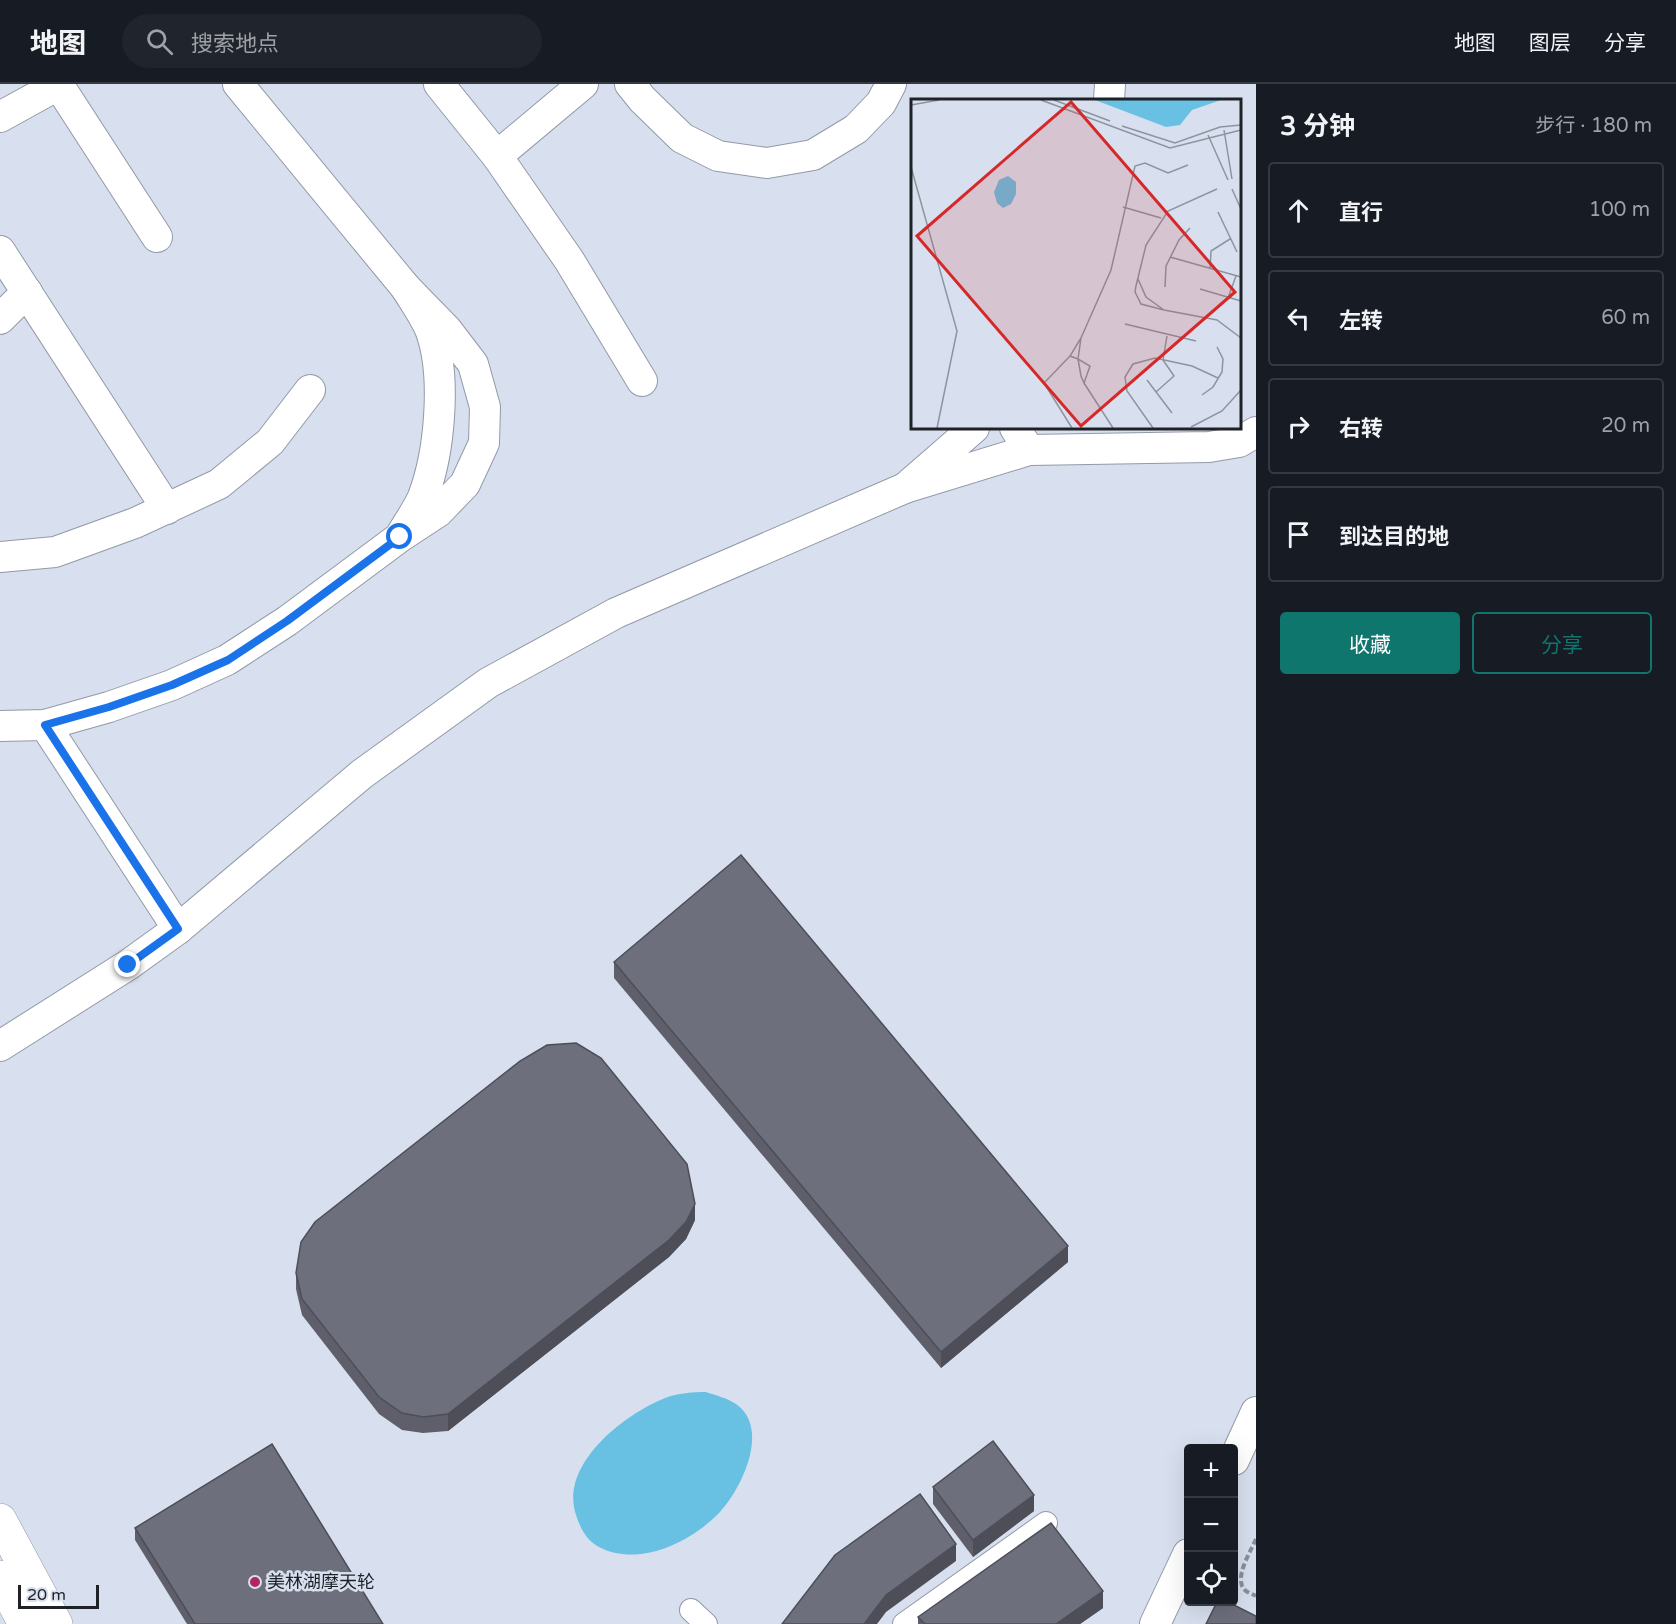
<!DOCTYPE html>
<html lang="zh">
<head>
<meta charset="utf-8">
<style>
  :root { --surface:#171b24; --page:#20242c; --text:#f1f3f6; --muted:#9ea1a6; --line:#363941; --accent:#0f766e }
  body { margin:0; font-family:"Varela Round","Noto Sans SC",sans-serif; background:var(--page); color:var(--text) }
  .controls { position:absolute; right:18px; bottom:18px; display:grid; overflow:hidden; border-radius:6px; box-shadow:0 6px 24px #0002 }
  .controls button { width:54px; height:54px; display:grid; place-items:center; padding:0; border:0; border-bottom:2px solid var(--line); background:var(--surface); color:var(--text); font:30px sans-serif }
  .scale { position:absolute; left:18px; bottom:15px; width:81px; box-sizing:border-box; padding-left:6px; border:3px solid #1e2126; border-top:0; font-size:16px; line-height:21px; white-space:nowrap; color:#1e2126; -webkit-text-stroke:4px #d8e0ef; paint-order:stroke }
  .stop { position:absolute; width:18px; height:18px; margin:-14px; border:4px solid #1a73e8; border-radius:50%; background:#fff }
  .stop.end { background:#1a73e8; border-color:#fff; box-shadow:0 2px 6px #0008 }
  .list { margin:0; padding:0; list-style:none }
  h2 { display:flex; justify-content:space-between; align-items:center; height:78px; margin:0; padding:0 24px; font-size:26px }
  h2 small { font-size:20px; font-weight:400; color:var(--muted) }
  .list li { display:grid; grid-template-columns:39px 1fr auto; gap:18px; align-items:center; box-sizing:border-box; height:96px; margin:0 12px 12px; padding:0 12px; border:2px solid var(--line); border-radius:6px }
  .list b { display:block; font-size:22px; white-space:nowrap }
  .list em { font-size:20px; font-style:normal; color:var(--muted) }
  .actions { display:flex; gap:12px; padding:18px 24px }
  .actions a { flex:1; padding:14px 0; border:2px solid var(--accent); border-radius:6px; text-align:center; font-size:21px; color:var(--accent) }
  .actions .main { background:var(--accent); color:#fff }
  .icon { flex:none; width:33px; height:33px; fill:none; stroke:currentColor; stroke-width:2; stroke-linecap:round; stroke-linejoin:round }
  .map { position:relative; flex:none; width:1256px; height:1540px; overflow:hidden }
  header { display:flex; align-items:center; gap:36px; box-sizing:border-box; height:84px; padding:0 30px; background:var(--surface); border-bottom:2px solid var(--line) }
  header strong { font-size:28px }
  nav { display:flex; gap:33px; margin-inline-start:auto; font-size:21px }
  .search { width:420px; height:54px; background:var(--page); display:flex; align-items:center; gap:15px; box-sizing:border-box; padding:0 21px; border-radius:33px; color:var(--muted); font-size:22px }
  main { display:flex }
  aside { flex:1; background:var(--surface) }
  .map>svg:first-child { display:block }
  .water { fill:#68c0e3 }
  .lines { fill:none; stroke-linecap:round; stroke-linejoin:round }
  .pedestrian-casing { stroke:#9299a7; stroke-width:24 }
  .minor-casing { stroke:#9299a7; stroke-width:32 }
  .tertiary-casing { stroke:#9299a7; stroke-width:34 }
  .path { stroke:#8a909b; stroke-width:4; stroke-dasharray:6 3; stroke-linecap:butt }
  .pedestrian { stroke:#fff; stroke-width:22 }
  .minor { stroke:#fff; stroke-width:30 }
  .tertiary { stroke:#fff; stroke-width:33 }
  .wall { fill:#5f5f6c }
  .shaded-wall { fill:#4d4e58 }
  .building { fill:#6e6f7d; stroke:#4d4e58; stroke-width:1.5 }
  .route { stroke:#1a73e8; stroke-width:8 }
  .poi-dot { fill:#b12663; stroke:#d8e0ef; stroke-width:2 }
  .labels { text-anchor:middle; stroke-width:5; stroke-linejoin:round; paint-order:stroke }
  .poi-label { font-size:18px; fill:#1e2126; stroke:#d8e0ef; text-anchor:start }
  .inset-road { fill:none; stroke:#8e949f; stroke-width:1.5 }
  .view { fill:#d62828; fill-opacity:0.15; stroke:#d62828; stroke-width:3 }
  .inset-edge { fill:none; stroke:#1e2126; stroke-width:3 }
</style>
</head>
<body>
<header>
<strong>地图</strong>
<div class="search"><svg class="icon" aria-label="search" viewBox="0 0 24 24"><circle cx="10" cy="10" r="6"/><path d="M15 15l6 6"/></svg>搜索地点</div>
<nav><a>地图</a><a>图层</a><a>分享</a></nav>
</header>
<main>
<div class="map">
<svg width="1256" height="1540" viewBox="0 0 1256 1540">
  <rect width="100%" height="100%" fill="#d8e0ef"/>
  <!-- water -->
  <path class="water" d="M706 1308C715 1311 727 1314 736 1320 772 1345 740 1409 716 1432 687 1460 637 1483 599 1463 587 1457 580 1444 576 1431 559 1380 625 1330 665 1314 678 1309 693 1308 706 1308Z"/>
  <g class="lines">
    <defs>
      <g id="pedestrian">
        <path d="M691 1526 706 1540"/>
        <path d="M904 1540 1046 1439"/>
      </g>
      <g id="minor">
        <path d="M58 0 157 153"/>
        <path d="M238 0 406 204"/>
        <path d="M439 0 497 72 569 176 642 297"/>
        <path d="M630 0 642 15 682 54 718 72 767 79 813 71 856 45 881 19 891 0"/>
        <path d="M1109 16 1110 0"/>
        <path d="M0 33 58 1"/>
        <path d="M497 72 583 0"/>
        <path d="M0 167 167 425"/>
        <path d="M0 235 27 208"/>
        <path d="M974 344 905 404 1029 366 1015 344"/>
        <path d="M1029 366 1209 363 1239 358 1256 348"/>
        <path d="M0 473 55 468 135 439 219 400 270 358 310 306"/>
        <path d="M45 641 178 845"/>
        <path d="M0 642 45 641 109 623 172 601 227 576 287 537 400 453 438 428 465 400 484 359 485 323 473 280 447 246 406 204C414 217 424 231 430 245 447 290 440 368 423 413 417 427 407 440 400 453"/>
        <path d="M0 962 128 881 178 845 362 690 488 599 616 529 905 404"/>
        <path d="M1234 1376 1256 1328"/>
        <path d="M1155 1540 1188 1470"/>
      </g>
      <g id="tertiary">
        <path d="M0 1436 56 1540"/>
        <path d="M0 1493 25 1540"/>
      </g>
    </defs>
    <!-- pedestrian casing -->
    <use href="#pedestrian" class="pedestrian-casing"/>
    <!-- minor casing -->
    <use href="#minor" class="minor-casing"/>
    <!-- tertiary casing -->
    <use href="#tertiary" class="tertiary-casing"/>
    <!-- path -->
    <path class="path" d="M1256 1455C1251 1467 1234 1493 1244 1505 1246 1508 1252 1510 1256 1512"/>
    <!-- pedestrian -->
    <use href="#pedestrian" class="pedestrian"/>
    <!-- minor -->
    <use href="#minor" class="minor"/>
    <!-- tertiary -->
    <use href="#tertiary" class="tertiary"/>
  </g>
  <!-- wall -->
  <g class="wall">
    <path d="M614 878 1068 1178 941 1284 614 894Z"/>
    <path d="M695 1136 686 1155 669 1173 448 1347 423 1349 402 1346 379 1330 302 1231 296 1205V1189Z"/>
    <path d="M933 1403 1034 1427 973 1473 933 1420Z"/>
    <path d="M135 1444 383 1540H187L135 1456Z"/>
    <path d="M1103 1524 1080 1540H918V1533Z"/>
  </g>
  <!-- shaded-wall -->
  <g class="shaded-wall">
    <path d="M695 1120V1136L686 1155 669 1173 448 1347V1330Z"/>
    <path d="M1068 1162V1178L941 1284V1268Z"/>
    <path d="M1034 1411V1427L973 1473V1456Z"/>
    <path d="M956 1460V1477L886 1528 877 1540H864L886 1511Z"/>
    <path d="M1103 1507V1524L1080 1540H1056Z"/>
  </g>
  <!-- building -->
  <g class="building">
    <path d="M741 771 1068 1162 941 1268 614 878Z"/>
    <path d="M576 959 601 974 687 1080 695 1120 686 1138 669 1156 448 1330 423 1333 402 1329 379 1313 302 1215 296 1189 301 1158 315 1138 520 977 547 961Z"/>
    <path d="M993 1357 1034 1411 973 1456 933 1403Z"/>
    <path d="M272 1360 383 1540H195L135 1444Z"/>
    <path d="M920 1410 956 1460 886 1511 864 1540H782L835 1471Z"/>
    <path d="M1051 1439 1103 1507 1056 1540H925L918 1533Z"/>
    <path d="M1217 1518H1228L1256 1532V1540H1206Z"/>
  </g>
  <g class="lines">
    <!-- route -->
    <path class="route" d="M128 881 178 845 45 641 109 623 172 601 228 576 287 537 400 453"/>
  </g>
  <!-- markers -->
  <circle class="poi-dot" cx="255" cy="1498" r="6"/>
  <g class="labels">
    <!-- poi labels -->
    <g class="poi-label">
      <text x="267" y="1504">美林湖摩天轮</text>
    </g>
  </g>
  <!-- overview -->
  <g transform="translate(911 15)">
    <rect width="330" height="330" fill="#d8e0ef"/>
    <path d="M184 1H310L281 11 269 26 255 28ZM97 77 105 83V95L100 105 92 109 86 104 83 93 88 81Z" fill="#68c0e3"/>
    <path class="inset-road" d="M130 1 259 49 330 31M143 1 199 22M0 6 28 1M211 27 264 44 309 28 330 26M313 31 321 80M297 36 317 81M0 68 46 232 26 329M321 90 330 110M212 108 250 119M307 113 326 153M259 158 330 178M299 170 300 152 319 140M227 180 235 198 253 211 230 205 224 193 225 187 235 146 257 112 306 90M254 188 255 167 268 141 279 129M289 190 330 202M317 199 325 177M253 211 306 221 330 239M214 225 285 242M170 239 200 171 224 67 234 64 257 74 277 66M159 257 133 284 161 329M167 260 170 277 173 284 179 267 167 260 159 257 170 239 167 260M236 281 261 314M173 284 202 329M245 293 263 277 252 261 256 237M291 296 302 288 311 273 312 260 306 248M280 328 311 312 330 291M242 329 216 292 214 278 222 265 244 259 281 267 307 279"/>
    <path class="view" d="M160 3 324 193 170 327 6 137Z"/>
    <rect width="330" height="330" class="inset-edge"/>
  </g>
</svg>
<div class="controls">
<button>+</button>
<button>−</button>
<button><svg class="icon" aria-label="locate" viewBox="0 0 24 24"><circle cx="12" cy="12" r="6"/><path d="M12 2v4M12 18v4M2 12h4M18 12h4"/></svg></button>
</div>
<div class="scale">20 m</div>
<div class="stop" style="left:400px;top:453px"></div>
<div class="stop end" style="left:128px;top:881px"></div>
</div>
<aside>
<h2>3 分钟<small>步行 · 180 m</small></h2>
<ul class="list">
<li><svg class="icon" aria-label="ahead" viewBox="0 0 24 24"><path d="M12 20V5M6 11l6-6 6 6"/></svg><div><b>直行</b></div><em>100 m</em></li>
<li><svg class="icon" aria-label="left" viewBox="0 0 24 24"><path d="M17 20v-9H6M10 6l-5 5 5 5"/></svg><div><b>左转</b></div><em>60 m</em></li>
<li><svg class="icon" aria-label="right" viewBox="0 0 24 24"><path d="M7 20v-9h11M14 6l5 5-5 5"/></svg><div><b>右转</b></div><em>20 m</em></li>
<li><svg class="icon" aria-label="arrive" viewBox="0 0 24 24"><path d="M6 21V4h12l-3 4 3 4H6"/></svg><div><b>到达目的地</b></div></li>
</ul>
<div class="actions"><a class="main">收藏</a><a>分享</a></div>
</aside>
</main>
</body>
</html>
